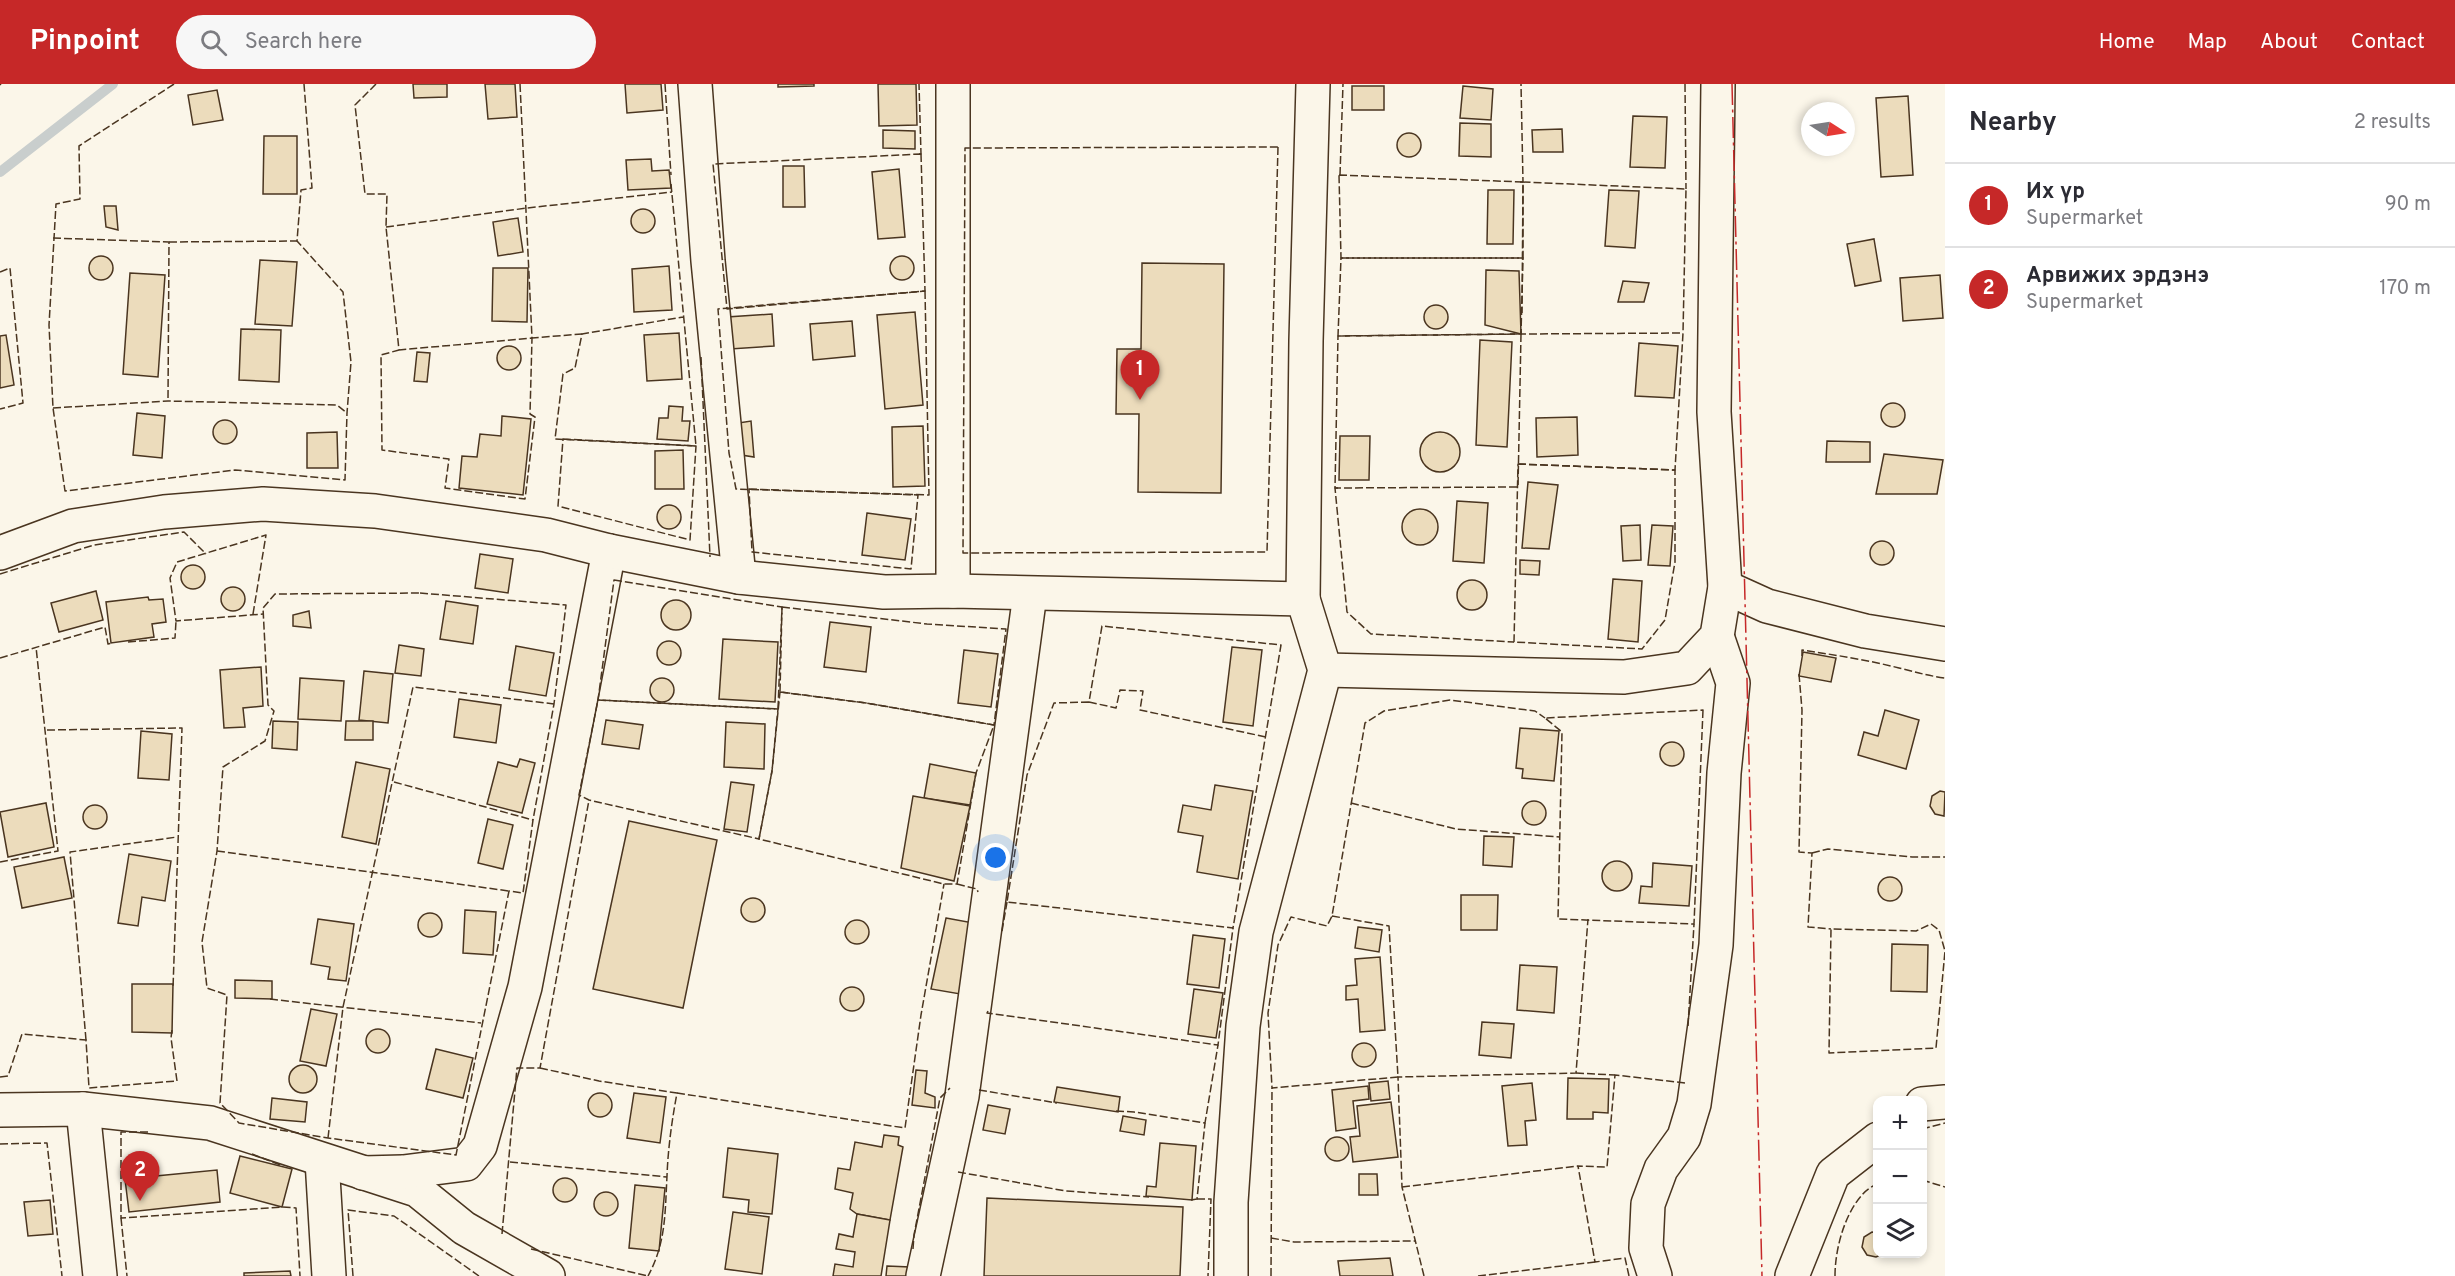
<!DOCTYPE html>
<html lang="en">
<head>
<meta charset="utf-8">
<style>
  :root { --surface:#fff; --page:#f7f7f7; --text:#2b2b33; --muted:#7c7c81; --line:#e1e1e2; --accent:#c62828 }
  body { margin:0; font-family:Overpass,sans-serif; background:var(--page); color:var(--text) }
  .controls { position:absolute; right:18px; bottom:18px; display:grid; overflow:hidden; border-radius:12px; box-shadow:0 3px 9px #0003 }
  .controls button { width:54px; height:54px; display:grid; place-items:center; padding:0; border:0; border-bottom:2px solid var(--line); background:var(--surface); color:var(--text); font:30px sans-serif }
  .compass { position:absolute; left:1801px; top:18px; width:54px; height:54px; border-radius:50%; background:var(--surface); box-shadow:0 3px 9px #0003; rotate:102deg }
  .you { position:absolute; left:996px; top:774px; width:21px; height:21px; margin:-15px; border:4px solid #fff; border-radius:50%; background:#1a73e8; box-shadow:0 0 0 9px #1a73e833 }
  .badge { display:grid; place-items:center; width:39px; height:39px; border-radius:50%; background:var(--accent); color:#fff; font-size:20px; font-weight:700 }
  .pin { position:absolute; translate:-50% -50px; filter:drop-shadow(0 2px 3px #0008) }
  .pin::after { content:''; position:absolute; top:32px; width:21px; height:18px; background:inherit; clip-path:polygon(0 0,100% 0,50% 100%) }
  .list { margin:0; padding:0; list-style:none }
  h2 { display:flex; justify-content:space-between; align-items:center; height:78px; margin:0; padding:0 24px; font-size:26px }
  h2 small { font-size:20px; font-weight:400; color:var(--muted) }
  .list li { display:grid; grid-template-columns:39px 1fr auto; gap:18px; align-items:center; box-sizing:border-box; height:84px; padding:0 24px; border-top:2px solid var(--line) }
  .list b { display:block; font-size:22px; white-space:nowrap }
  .list p { margin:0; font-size:20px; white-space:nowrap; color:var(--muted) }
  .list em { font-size:20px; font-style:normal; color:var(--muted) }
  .icon { flex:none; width:33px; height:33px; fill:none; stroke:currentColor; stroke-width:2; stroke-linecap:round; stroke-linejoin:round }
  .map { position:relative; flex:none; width:1945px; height:1192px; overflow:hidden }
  header { display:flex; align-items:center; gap:36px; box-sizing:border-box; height:84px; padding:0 30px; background:var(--accent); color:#fff }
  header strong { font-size:28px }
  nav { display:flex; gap:33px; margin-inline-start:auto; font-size:21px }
  .search { width:420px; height:54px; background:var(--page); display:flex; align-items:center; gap:15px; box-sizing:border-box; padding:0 21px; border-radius:33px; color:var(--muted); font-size:22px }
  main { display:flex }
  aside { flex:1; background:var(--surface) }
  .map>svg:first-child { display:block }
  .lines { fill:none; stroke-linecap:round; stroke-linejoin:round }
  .stream { stroke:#c9cecd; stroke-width:10 }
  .building { fill:#ecdcbc; stroke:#4a3520; stroke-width:1.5 }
  .minor-casing { stroke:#4a3520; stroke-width:36 }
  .tertiary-casing { stroke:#4a3520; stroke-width:36 }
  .minor { stroke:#fbf6e9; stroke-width:33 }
  .tertiary { stroke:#fbf6e9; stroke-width:33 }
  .fence { stroke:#4a3520; stroke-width:1.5; stroke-dasharray:8 3; stroke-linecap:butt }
  .power { stroke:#c62828; stroke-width:1.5; stroke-dasharray:21 4.5 3 4.5; stroke-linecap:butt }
</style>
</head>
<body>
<header>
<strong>Pinpoint</strong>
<div class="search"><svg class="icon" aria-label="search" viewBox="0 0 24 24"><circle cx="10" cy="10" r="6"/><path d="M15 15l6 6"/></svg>Search here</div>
<nav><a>Home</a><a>Map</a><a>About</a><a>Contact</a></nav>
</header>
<main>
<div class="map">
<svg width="1945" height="1192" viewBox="0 0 1945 1192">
  <rect width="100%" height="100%" fill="#fbf6e9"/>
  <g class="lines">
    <!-- stream -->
    <path class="stream" d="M0 88 113 0"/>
  </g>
  <!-- building -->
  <g class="building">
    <path d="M413 0H447V13L414 14Z"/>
    <path d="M485 0H515L517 33 488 35Z"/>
    <path d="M625 0H661L663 26 627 29Z"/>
    <path d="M778 0H814V2L778 3Z"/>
    <path d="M878 0H916L917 41 879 42Z"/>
    <rect x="1352" y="2" width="32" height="24"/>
    <path d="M1463 2 1493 5 1491 36 1460 34Z"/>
    <path d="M217 6 223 36 193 41 188 11Z"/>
    <path d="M1908 12 1913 91 1881 93 1876 14Z"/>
    <path d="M1633 32 1667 33 1665 84 1630 83Z"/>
    <path d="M1460 39 1491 40V73L1459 72Z"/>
    <path d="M1562 45 1563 68H1533L1532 46Z"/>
    <path d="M883 46 915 47V65L883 64Z"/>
    <circle cx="1409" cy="61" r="12"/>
    <path d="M264 52H297V110H263Z"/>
    <path d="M651 75 652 87 669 86 671 104 628 106 626 76Z"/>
    <path d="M783 82H804L805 123H783Z"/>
    <path d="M899 85 905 153 878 155 872 88Z"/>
    <path d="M1488 106H1514L1513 160H1487Z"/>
    <path d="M1609 106 1639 107 1635 164 1605 162Z"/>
    <path d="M104 122H116L118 146 106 143Z"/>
    <circle cx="643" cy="137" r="12"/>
    <path d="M518 134 523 168 498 172 493 138Z"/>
    <path d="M1874 155 1881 197 1855 202 1847 160Z"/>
    <circle cx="902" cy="184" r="12"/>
    <circle cx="101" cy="184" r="12"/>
    <path d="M260 176 297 178 292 242 255 240Z"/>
    <path d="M1142 179 1224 180 1221 409 1138 408 1139 330H1116L1117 265H1141Z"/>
    <path d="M669 182 672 226 634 228 632 185Z"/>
    <path d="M493 184H528L527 238 492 237Z"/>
    <path d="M1486 186 1519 187 1521 250 1485 241Z"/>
    <path d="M130 189 165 191 158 293 123 290Z"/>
    <path d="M1940 191 1943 234 1903 237 1900 194Z"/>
    <path d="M1623 197 1649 199 1644 218H1618Z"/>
    <circle cx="1436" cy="233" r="12"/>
    <path d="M915 228 923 321 885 325 877 231Z"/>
    <path d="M772 230 774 262 730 265 727 233Z"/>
    <path d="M852 237 855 272 813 276 810 240Z"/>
    <path d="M241 245 281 246 279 298 239 296Z"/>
    <path d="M679 249 682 295 647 297 644 251Z"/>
    <path d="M6 251 14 301 0 304V252Z"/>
    <path d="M1480 256 1512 258 1507 363 1476 361Z"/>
    <path d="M1639 259 1678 262 1674 314 1635 312Z"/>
    <circle cx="509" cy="274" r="12"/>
    <path d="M417 268 430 269 427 298 414 297Z"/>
    <circle cx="1893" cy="331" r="12"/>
    <path d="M669 322 683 323 682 337H690L688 357 657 355 659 334H668Z"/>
    <path d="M137 329 165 332 162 374 133 371Z"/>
    <path d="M502 332 531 335 523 411 459 404 462 372 477 373 480 350 501 352Z"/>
    <path d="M1577 333 1578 371 1537 373 1536 334Z"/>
    <circle cx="225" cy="348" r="12"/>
    <path d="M751 337 754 373 729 369 726 341Z"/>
    <path d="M923 342 925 402 893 403 892 343Z"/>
    <circle cx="1440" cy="368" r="20"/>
    <path d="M337 348 338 384H307V349Z"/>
    <path d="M1340 352H1370L1369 396H1339Z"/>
    <path d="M1827 357 1870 358V378H1826Z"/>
    <path d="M683 366 684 405H655V367Z"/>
    <path d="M1884 370 1943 376 1937 410H1876Z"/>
    <path d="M1528 398 1558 401 1549 465 1522 464Z"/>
    <path d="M1457 417 1488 419 1484 479 1453 477Z"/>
    <circle cx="669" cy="433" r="12"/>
    <circle cx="1420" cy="443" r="18"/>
    <path d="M867 429 911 435 905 476 862 471Z"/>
    <path d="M1640 441 1641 476 1623 477 1621 442Z"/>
    <path d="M1652 441 1673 442 1670 482 1648 481Z"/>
    <circle cx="1882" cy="469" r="12"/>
    <path d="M480 470 513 475 508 509 475 504Z"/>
    <path d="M1520 476 1540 477 1539 491 1520 490Z"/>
    <circle cx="193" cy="493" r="12"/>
    <path d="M1613 495 1642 497 1638 558 1608 555Z"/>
    <circle cx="1472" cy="511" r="15"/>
    <circle cx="233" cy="515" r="12"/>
    <path d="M96 507 103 536 59 548 51 519Z"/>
    <path d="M148 513 149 516 163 515 166 538 152 540 154 553 111 559 106 518Z"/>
    <circle cx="676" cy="531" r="15"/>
    <path d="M446 517 478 522 473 560 440 555Z"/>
    <path d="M309 527 311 544 293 542V531Z"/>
    <path d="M830 538 871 543 866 588 824 583Z"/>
    <path d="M723 555 778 558 775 618 719 615Z"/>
    <circle cx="669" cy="569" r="12"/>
    <path d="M399 561 424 565 421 592 395 589Z"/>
    <path d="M516 562 554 569 546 612 509 606Z"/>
    <path d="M1232 563 1262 566 1253 642 1223 638Z"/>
    <path d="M964 566 998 570 991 623 958 619Z"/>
    <path d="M1803 568 1836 574 1831 598 1799 592Z"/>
    <path d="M261 583 263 622 243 624 245 643 224 644 220 586Z"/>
    <path d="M364 587 393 590 388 639 359 636Z"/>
    <circle cx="662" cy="606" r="12"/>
    <path d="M300 594 344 597 341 637 298 635Z"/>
    <path d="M459 615 501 621 496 659 454 653Z"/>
    <path d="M1885 626 1919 636 1906 685 1858 671 1864 648 1878 652Z"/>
    <path d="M606 636 643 641 639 665 602 660Z"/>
    <path d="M273 637 298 638 297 666 272 664Z"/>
    <path d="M346 637H373V656H345Z"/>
    <path d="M726 638 765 640 764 685 724 683Z"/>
    <path d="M1520 644 1559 647 1554 697 1522 694 1523 685 1516 684Z"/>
    <path d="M141 647 172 650 169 696 138 694Z"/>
    <circle cx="1672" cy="670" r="12"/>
    <path d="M520 675 535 679 522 729 487 720 498 678 517 683Z"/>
    <path d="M356 678 390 685 376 760 342 753Z"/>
    <path d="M930 680 976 689 970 721 924 714Z"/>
    <path d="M731 698 754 701 747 748 724 745Z"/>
    <path d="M1215 701 1253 707 1238 795 1197 788 1203 752 1178 748 1183 721 1211 726Z"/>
    <path d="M1940 707 1945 708 1944 732 1935 730 1930 722 1932 712Z"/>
    <path d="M913 712 970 722 954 797 901 784Z"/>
    <circle cx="1534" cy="729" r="12"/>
    <path d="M46 719 54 763 8 773 0 728Z"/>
    <circle cx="95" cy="733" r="12"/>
    <path d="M488 735 513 741 503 785 478 779Z"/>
    <path d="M629 737 717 756 683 924 593 905Z"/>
    <path d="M1484 752 1514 753 1512 783 1483 781Z"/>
    <path d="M129 770 171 777 165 817 142 813 138 842 118 839Z"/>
    <path d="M64 773 72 814 22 824 14 783Z"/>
    <circle cx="1617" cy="792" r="15"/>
    <path d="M1653 779 1692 782 1689 822 1639 819 1641 802 1652 803Z"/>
    <circle cx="1890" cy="805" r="12"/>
    <path d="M1461 811H1498L1497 846H1461Z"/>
    <circle cx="753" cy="826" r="12"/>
    <path d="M465 826 496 828 493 871 463 869Z"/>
    <circle cx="430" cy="841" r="12"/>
    <path d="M946 834 979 840 966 911 931 905Z"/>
    <path d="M318 835 354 840 346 897 328 895 330 883 311 880Z"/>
    <circle cx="857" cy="848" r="12"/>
    <path d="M1358 843 1382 846 1379 868 1355 864Z"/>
    <path d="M1193 851 1225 855 1219 904 1187 900Z"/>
    <path d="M1892 860 1928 861 1927 908 1891 907Z"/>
    <path d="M1380 873 1385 946 1360 948 1358 915 1346 916V902L1357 901 1355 875Z"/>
    <path d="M1520 881 1557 883 1554 929 1517 926Z"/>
    <path d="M235 896 272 897V915L235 914Z"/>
    <path d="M132 900H173L172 949 132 948Z"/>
    <circle cx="852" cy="915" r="12"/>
    <path d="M1194 905 1223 909 1216 954 1188 950Z"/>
    <path d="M311 925 337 930 326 982 300 977Z"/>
    <path d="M1482 938 1514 940 1511 974 1479 971Z"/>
    <circle cx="378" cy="957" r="12"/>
    <circle cx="1364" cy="971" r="12"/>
    <path d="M436 965 473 974 463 1014 426 1005Z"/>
    <circle cx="303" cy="995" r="14"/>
    <path d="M916 986 927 987 925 1009 935 1013V1024L912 1021Z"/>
    <path d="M1568 994 1609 995 1608 1029 1593 1028V1035H1567Z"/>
    <path d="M1388 997 1390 1015 1371 1017 1369 999Z"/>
    <path d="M1532 999 1536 1036 1525 1037 1527 1061 1508 1062 1502 1002Z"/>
    <path d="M1368 1002 1369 1015 1353 1017 1356 1044 1336 1047 1332 1006Z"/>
    <path d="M1057 1003 1120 1013 1118 1028 1054 1018Z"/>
    <circle cx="600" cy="1021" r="12"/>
    <path d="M634 1009 666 1013 660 1059 627 1054Z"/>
    <path d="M272 1014 307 1018 305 1038 270 1035Z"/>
    <path d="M1391 1018 1398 1073 1353 1078 1350 1053 1360 1052 1357 1022Z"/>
    <path d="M988 1021 1010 1025 1005 1050 983 1046Z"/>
    <path d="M1123 1032 1146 1036 1144 1051 1120 1047Z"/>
    <path d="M884 1051 899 1053 898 1061 903 1063 890 1136 857 1130 850 1125 853 1109 835 1105 838 1084 850 1086 855 1058 882 1063Z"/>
    <circle cx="1337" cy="1065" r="12"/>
    <path d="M1160 1059 1196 1062 1192 1116 1146 1112 1147 1102 1156 1103Z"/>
    <path d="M728 1064 778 1070 772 1130 748 1128 749 1116 723 1113Z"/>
    <path d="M240 1072 292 1085 282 1123 230 1109Z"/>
    <path d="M217 1086 220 1118 129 1128 125 1095Z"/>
    <path d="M1359 1090H1377L1378 1111H1359Z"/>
    <circle cx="565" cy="1106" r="12"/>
    <path d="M635 1101 665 1104 659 1167 629 1164Z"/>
    <circle cx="606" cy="1120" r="12"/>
    <path d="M987 1114 1183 1123 1180 1192H984Z"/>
    <path d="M50 1116 53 1150 28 1152 24 1118Z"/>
    <path d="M733 1128 769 1133 762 1190 725 1185Z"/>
    <path d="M857 1130 890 1136 881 1192H833L835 1180 853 1183 855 1168 836 1165 839 1150 853 1153Z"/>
    <path d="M1872 1148 1878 1149V1170H1883L1876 1173 1867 1171 1862 1163 1864 1153Z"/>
    <path d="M1390 1174 1393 1192H1340L1338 1177Z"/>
    <path d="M887 1182 910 1183 909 1192H886Z"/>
    <path d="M290 1187 291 1192H244V1189Z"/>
  </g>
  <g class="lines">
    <defs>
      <g id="minor">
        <path d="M695 0 708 177 739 493"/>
        <path d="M953 0V507"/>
        <path d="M1725 503 1767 522 1865 547 1945 560"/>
        <path d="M1303 515 1306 257 1313 0"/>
        <path d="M1922 1020 1945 1018"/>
        <path d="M83 1025 100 1192"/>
        <path d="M0 1026 83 1025 210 1039 417 1106 464 1144 548 1192"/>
        <path d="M322 1076 329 1192"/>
        <path d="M363 1089 403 1088 466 1080 480 1062 525 903 609 467"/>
        <path d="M923 1192 962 1012 1030 510"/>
        <path d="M1655 1192 1646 1164 1648 1120 1661 1085 1684 1053 1694 1020 1716 861 1724 689 1733 599 1717 552"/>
        <path d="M1792 1192 1833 1090 1878 1055"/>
      </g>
      <g id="tertiary">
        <path d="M0 469 73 442 164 428 263 420 375 427 546 451 609 467 739 493 884 508 953 507 1303 515 1325 586 1256 848 1243 942 1231 1118V1192"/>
        <path d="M1325 586 1624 593 1687 584 1717 552 1725 503 1714 328 1718 0"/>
      </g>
    </defs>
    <!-- minor casing -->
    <use href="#minor" class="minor-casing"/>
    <!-- tertiary casing -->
    <use href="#tertiary" class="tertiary-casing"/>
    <!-- minor -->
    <use href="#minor" class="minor"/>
    <!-- tertiary -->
    <use href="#tertiary" class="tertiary"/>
    <!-- fence -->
    <g class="fence">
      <path d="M174 0 79 62 80 115 56 120 49 241 53 324 65 407 235 386 345 396 347 329 351 278 343 208 297 157 301 106 312 104 304 0"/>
      <path d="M376 0 355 21 365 110H387L386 143 399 266 381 271 382 366 449 375 445 404 525 415 535 333 530 330 532 254 399 266"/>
      <path d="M520 0 532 254 582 250"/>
      <path d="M665 0 671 91"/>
      <path d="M1685 0 1686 105"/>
      <path d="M0 1 1 0"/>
      <path d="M1278 63 1267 468 963 469 965 64Z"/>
      <path d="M919 70H921L919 0"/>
      <path d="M921 70 925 207 727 225 713 80Z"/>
      <path d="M1339 91 1523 98V174H1341Z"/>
      <path d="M1340 91 1343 0"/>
      <path d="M1520 98H1523L1521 0"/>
      <path d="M671 100 696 362 555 355 563 290 575 284 582 250 683 233"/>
      <path d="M386 143 527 124 672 108"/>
      <path d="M53 154 169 158 168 317"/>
      <path d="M169 158 297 157"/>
      <path d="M1341 174H1523L1521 250 1338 252Z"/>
      <path d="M0 188 10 184 23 319 0 325"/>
      <path d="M925 207 929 411 736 405 729 369 718 225Z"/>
      <path d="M1521 247V250L1683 249"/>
      <path d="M1521 250 1518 403 1335 404 1338 252Z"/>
      <path d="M701 273 710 473"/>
      <path d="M53 324 168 317 337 321 347 329"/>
      <path d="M563 355 696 362 690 456 558 422Z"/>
      <path d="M1518 380 1675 386 1683 249 1686 105 1523 98 1522 229"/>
      <path d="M1518 380 1675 386V478L1665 536 1642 565 1514 558Z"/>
      <path d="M1338 404H1335L1347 528 1371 550 1514 558"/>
      <path d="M749 405 918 411 911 485 752 468Z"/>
      <path d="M0 490 94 461 184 448 206 470"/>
      <path d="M614 496 782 523 778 625 598 616Z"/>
      <path d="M420 509 566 521 554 620 533 736 523 809 509 807 456 1071 328 1054 239 1039 220 1019 227 911 207 904 202 858 217 767 223 683 265 657 274 627 268 621 263 524 275 510Z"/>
      <path d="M782 523 927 540 1006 545 994 641 866 619 780 608Z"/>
      <path d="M253 530 266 451 177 478 170 494 176 537 263 530"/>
      <path d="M128 558 175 554 176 537"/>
      <path d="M1802 572V566C1835 571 1868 576 1899 584 1915 588 1929 592 1945 594"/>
      <path d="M0 574 105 543 108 560 113 559"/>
      <path d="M1799 590 1802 626 1799 768 1812 769 1808 843 1831 845"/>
      <path d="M780 608 866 619 994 641 976 689 957 800H944L759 755 772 687Z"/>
      <path d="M598 616 778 625 772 687 759 755 589 716 579 711Z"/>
      <path d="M1089 618 1054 619 1027 691 1007 818 1233 844 1281 561 1102 542 1089 618 1116 624 1120 606 1143 607 1140 626 1266 653"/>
      <path d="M1703 626 1694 840 1558 835 1562 648 1545 634Z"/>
      <path d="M47 646 182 644 173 904"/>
      <path d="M394 698 533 736"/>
      <path d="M1351 719 1456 745 1560 753"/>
      <path d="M217 767 509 807"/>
      <path d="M1812 769 1828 765 1912 773H1945"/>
      <path d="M0 778 58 767 36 563"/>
      <path d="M957 800 977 805 978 808"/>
      <path d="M1332 832 1389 842 1398 993 1272 1004 1268 929 1278 861 1291 833 1327 842 1332 832 1365 639 1384 627 1450 616 1535 627 1545 634"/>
      <path d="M1931 840 1939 846 1945 867 1936 964 1829 969 1831 845 1916 847Z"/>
      <path d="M1002 847 1007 818"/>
      <path d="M270 915 481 939"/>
      <path d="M988 927 987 929 1218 961 1233 844"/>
      <path d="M1688 942 1694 840"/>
      <path d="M86 956 70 768 177 753"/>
      <path d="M540 984 599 997 677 1009C672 1036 668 1064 667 1092 665 1129 666 1159 648 1192"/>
      <path d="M1576 989 1615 991"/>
      <path d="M0 993 8 992 22 950 86 956 89 1004 177 997 171 954 172 946"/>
      <path d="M979 1006 1057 1019"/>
      <path d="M677 1009 905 1044 921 931 944 800"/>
      <path d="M1116 1027 1134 1028 1205 1039 1218 961"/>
      <path d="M1922 1045 1945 1039"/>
      <path d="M148 1048H121V1134L282 1123 296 1124 300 1192"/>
      <path d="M328 1054 343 923 413 603 554 620"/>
      <path d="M0 1060 47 1059 62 1192"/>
      <path d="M252 1070 283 1082"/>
      <path d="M510 1078 667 1093"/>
      <path d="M958 1088 1066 1107 1149 1113"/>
      <path d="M1922 1096 1945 1103"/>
      <path d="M1402 1103 1578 1082"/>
      <path d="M1197 1115H1211L1208 1192"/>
      <path d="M1191 1116 1197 1115 1205 1039"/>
      <path d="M121 1134 127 1192"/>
      <path d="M502 1150 517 984H540L589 716"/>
      <path d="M1271 1154 1294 1158 1416 1157"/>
      <path d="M531 1165 648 1192"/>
      <path d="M913 1165 914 1151 940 1014 950 1004"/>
      <path d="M353 1192 348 1126 394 1132 479 1192"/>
      <path d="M1271 1192 1272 1004"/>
      <path d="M1424 1192 1402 1103 1398 993 1576 989 1588 835"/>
      <path d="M1478 1192 1595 1178"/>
      <path d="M1629 1192 1625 1174 1595 1178 1578 1082 1607 1083 1615 991 1685 999"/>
      <path d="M1835 1192C1835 1166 1844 1131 1862 1111 1866 1106 1873 1102 1878 1099"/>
    </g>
    <!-- power -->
    <path class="power" d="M1732 0 1762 1192"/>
  </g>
</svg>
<div class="controls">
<button>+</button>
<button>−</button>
<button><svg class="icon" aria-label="layers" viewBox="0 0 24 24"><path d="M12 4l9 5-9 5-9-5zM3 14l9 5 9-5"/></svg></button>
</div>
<svg class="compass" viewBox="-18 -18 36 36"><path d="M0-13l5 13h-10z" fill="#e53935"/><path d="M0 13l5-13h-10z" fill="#7c7c81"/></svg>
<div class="you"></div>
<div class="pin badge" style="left:1140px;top:316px">1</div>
<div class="pin badge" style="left:140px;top:1117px">2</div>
</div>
<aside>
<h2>Nearby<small>2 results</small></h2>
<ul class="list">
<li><span class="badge">1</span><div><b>Их үр</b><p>Supermarket</p></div><em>90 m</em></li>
<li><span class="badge">2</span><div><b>Арвижих эрдэнэ</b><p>Supermarket</p></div><em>170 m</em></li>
</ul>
</aside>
</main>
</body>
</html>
